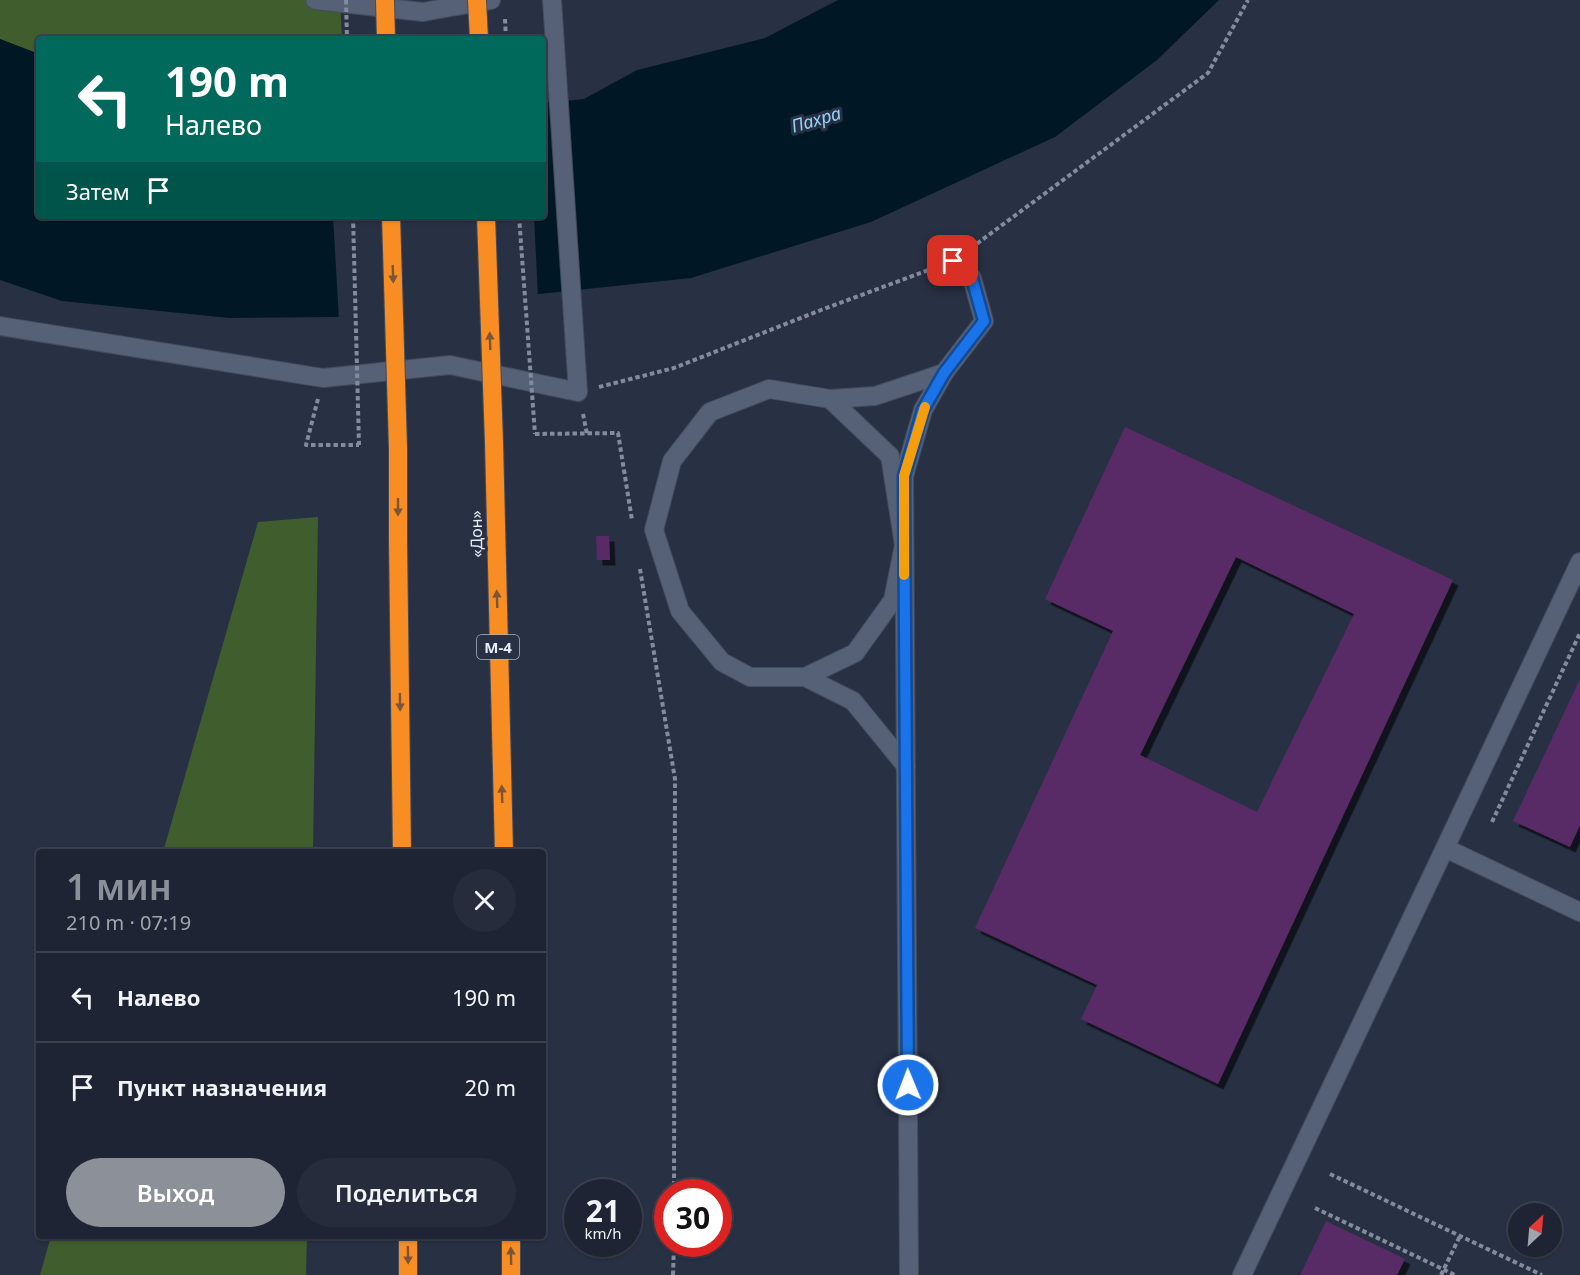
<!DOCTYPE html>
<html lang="ru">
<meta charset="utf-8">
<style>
:root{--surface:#1e2433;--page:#262c3b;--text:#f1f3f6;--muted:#a1a4ac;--line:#3c414e;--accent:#8c9099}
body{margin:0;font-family:"Noto Sans",sans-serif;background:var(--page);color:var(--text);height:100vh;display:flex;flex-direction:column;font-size:22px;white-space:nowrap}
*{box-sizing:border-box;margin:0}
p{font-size:20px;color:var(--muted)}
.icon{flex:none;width:33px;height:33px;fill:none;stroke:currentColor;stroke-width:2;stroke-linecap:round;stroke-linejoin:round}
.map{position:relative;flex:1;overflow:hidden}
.sheet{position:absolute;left:36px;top:849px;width:510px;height:390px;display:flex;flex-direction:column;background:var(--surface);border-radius:6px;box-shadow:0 2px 4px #0004,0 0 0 2px var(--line)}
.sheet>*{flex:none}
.hud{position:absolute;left:36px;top:36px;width:510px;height:183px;border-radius:6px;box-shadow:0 2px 4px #0004,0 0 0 2px var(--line);background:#00695c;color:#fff;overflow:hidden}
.needle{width:39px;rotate:26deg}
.buttons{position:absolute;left:1508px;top:1203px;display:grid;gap:12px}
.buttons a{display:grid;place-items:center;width:54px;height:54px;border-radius:50%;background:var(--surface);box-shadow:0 2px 4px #0004,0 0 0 2px var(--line);font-size:30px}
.speed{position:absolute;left:564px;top:1179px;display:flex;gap:12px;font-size:30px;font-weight:700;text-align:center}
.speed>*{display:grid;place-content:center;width:78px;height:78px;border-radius:50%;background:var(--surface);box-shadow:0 2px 4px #0004,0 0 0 2px var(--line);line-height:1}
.speed small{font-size:15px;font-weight:400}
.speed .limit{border:9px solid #d22;background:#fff;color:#111}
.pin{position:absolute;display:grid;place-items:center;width:51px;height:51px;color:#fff;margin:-26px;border-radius:12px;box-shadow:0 3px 9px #0006}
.me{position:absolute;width:66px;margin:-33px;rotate:359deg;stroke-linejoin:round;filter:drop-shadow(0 0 4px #0008)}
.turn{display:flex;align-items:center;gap:21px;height:126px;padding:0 30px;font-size:27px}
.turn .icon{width:78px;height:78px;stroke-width:2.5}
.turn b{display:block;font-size:42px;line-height:51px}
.then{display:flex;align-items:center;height:57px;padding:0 30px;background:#0003;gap:12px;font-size:22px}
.round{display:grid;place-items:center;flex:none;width:63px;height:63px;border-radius:32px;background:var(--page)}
.summary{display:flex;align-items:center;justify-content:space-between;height:102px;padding:0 30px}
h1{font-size:36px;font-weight:600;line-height:45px;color:var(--accent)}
.action{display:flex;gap:12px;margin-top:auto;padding:12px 30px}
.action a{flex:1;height:69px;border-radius:36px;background:var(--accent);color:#fff;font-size:24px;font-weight:600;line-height:69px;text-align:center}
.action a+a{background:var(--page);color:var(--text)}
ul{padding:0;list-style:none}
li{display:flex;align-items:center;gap:18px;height:90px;padding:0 30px;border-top:2px solid var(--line)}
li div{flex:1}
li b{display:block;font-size:22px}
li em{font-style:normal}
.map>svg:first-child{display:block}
.green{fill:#405d2d}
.water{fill:#001826}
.pier{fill:#283044}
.building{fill:#592a66;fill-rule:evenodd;filter:url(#shadow)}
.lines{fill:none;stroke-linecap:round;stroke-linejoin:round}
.minor-casing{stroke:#444b5c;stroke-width:20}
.highway-casing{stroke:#444b5c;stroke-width:20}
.path{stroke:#848b9c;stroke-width:4;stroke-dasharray:4.5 3;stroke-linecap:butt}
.minor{stroke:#566076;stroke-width:18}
.highway{stroke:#f88d24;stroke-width:18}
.highway-bridge-casing{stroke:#444b5c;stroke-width:20;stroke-linecap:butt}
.path-bridge{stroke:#848b9c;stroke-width:4;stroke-dasharray:4.5 3;stroke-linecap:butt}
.highway-bridge{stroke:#f88d24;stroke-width:18}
.oneway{fill:#7b5537}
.route-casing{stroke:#114b97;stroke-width:15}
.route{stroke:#1a73e8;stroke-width:10}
.slow{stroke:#f59e0b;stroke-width:10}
.labels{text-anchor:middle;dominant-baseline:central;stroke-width:6;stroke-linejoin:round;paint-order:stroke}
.shield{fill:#283044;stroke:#aeb4c3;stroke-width:1.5}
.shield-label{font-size:15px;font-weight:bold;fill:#e7edfa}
.street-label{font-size:16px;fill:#e7edfa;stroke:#283044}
.water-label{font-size:18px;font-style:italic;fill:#93d3f9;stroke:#283044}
</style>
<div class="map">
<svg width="1580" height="1275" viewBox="0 0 1580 1275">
<defs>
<filter id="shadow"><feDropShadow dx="5.5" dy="5.5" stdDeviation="0" flood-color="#0009"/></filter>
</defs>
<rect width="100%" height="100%" fill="#283044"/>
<!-- green -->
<g class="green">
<path d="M0 0H340L342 39H39V54L0 39Z"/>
<path d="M318 517 313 852H163L258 522Z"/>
<path d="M51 1236H307L306 1275H40Z"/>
</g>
<!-- water -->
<path class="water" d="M838 0H1219L1157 60 1055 137 871 222 691 278 502 298 440 316 229 318 62 301 0 280V39L39 54V216H543V103L584 99 637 70 765 38Z"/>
<!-- pier -->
<path class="pier" d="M333 216H534L538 297 503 301 440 319 339 320Z"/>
<!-- building -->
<g class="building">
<path d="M1125 427 1453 580 1218 1084 1081 1019 1097 985 975 928 1113 631 1045 599ZM1236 557 1354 614 1257 812 1140 755Z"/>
<path d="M596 536H609L610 560H597Z"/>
<path d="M1580 679V825L1570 847 1513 821Z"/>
<path d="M1326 1221 1405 1259 1397 1275H1300Z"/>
</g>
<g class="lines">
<!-- minor casing -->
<g class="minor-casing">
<g id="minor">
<path d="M315 0 423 12 491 0"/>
<path d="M0 326 323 378 450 365 578 392 552 0"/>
<path d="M769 389 830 399 890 456 904 545 893 600 855 653 805 677H750L722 662 680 611 654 530 672 461 710 412Z"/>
<path d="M830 399 875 396 944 373"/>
<path d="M805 677 853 701 906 766"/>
<path d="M1445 848 1580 562"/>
<path d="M909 1275 904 476 923 410 944 373 984 321 972 278 953 261"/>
<path d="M1242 1275 1445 848 1580 912"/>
</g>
</g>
<!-- highway casing -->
<g class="highway-casing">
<g id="highway">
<path d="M494 442 504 852"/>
<path d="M398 448V540L402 852"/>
<path d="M408 1236V1275"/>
<path d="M511 1236V1275"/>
</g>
</g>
<!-- path -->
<g class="path">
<path d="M505 19 506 39"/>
<path d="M971 248 1208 73 1248 0"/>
<path d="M599 387 674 368 821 310 934 268"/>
<path d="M318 399 306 445H359"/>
<path d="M583 414 587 434"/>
<path d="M535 434 618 433 632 520"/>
<path d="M640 569 675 779 674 1192"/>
<path d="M1492 822 1580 633"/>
<path d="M1330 1174 1542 1275"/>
<path d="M1315 1208 1455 1275"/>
<path d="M673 1275 674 1244"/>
<path d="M1441 1275 1460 1236"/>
</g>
<!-- minor -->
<use href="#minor" class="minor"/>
<!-- highway -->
<use href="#highway" class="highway"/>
<!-- highway-bridge casing -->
<g class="highway-bridge-casing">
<g id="highway-bridge">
<path d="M385 0 386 39"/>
<path d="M477 0 479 39"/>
<path d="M391 216 398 448"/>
<path d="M486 216 494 442"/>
</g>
</g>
<!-- path-bridge -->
<g class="path-bridge">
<path d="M346 0 347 39"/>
<path d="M353 216 359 445"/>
<path d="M519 216 535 434"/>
</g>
<!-- highway-bridge -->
<use href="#highway-bridge" class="highway-bridge"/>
</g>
<!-- one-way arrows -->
<defs><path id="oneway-solid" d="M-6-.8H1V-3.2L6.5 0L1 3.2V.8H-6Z" transform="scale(1.5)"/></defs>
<g class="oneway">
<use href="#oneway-solid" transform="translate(393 274) rotate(88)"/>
<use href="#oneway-solid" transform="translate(490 341) rotate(-92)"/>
<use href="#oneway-solid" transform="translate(398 507) rotate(90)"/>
<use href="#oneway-solid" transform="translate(497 599) rotate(-92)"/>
<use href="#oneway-solid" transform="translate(400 702) rotate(89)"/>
<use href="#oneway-solid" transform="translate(502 794) rotate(-92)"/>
<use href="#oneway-solid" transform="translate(408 1255) rotate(89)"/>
<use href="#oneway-solid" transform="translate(511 1256) rotate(-91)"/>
</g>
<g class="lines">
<!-- route casing -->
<g class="route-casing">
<path id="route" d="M908 1085 904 476 923 410 944 373 984 321 972 278 953 261"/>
</g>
<!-- route -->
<use href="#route" class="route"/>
<!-- slow -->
<path class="slow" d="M904 575V476L925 407"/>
</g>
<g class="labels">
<!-- shield labels -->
<rect class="shield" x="477" y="635" width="42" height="24" rx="4.5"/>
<g class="shield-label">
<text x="498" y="647">М-4</text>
</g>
<!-- street labels -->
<g class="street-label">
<text transform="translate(476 534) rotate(-91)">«Дон»</text>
</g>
<!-- water labels -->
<g class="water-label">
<text transform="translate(816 119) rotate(-16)">Пахра</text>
</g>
</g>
</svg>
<div class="buttons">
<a><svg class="needle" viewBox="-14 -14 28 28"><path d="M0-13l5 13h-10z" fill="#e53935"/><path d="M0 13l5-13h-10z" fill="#a1a4ac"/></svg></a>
</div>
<div class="speed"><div>21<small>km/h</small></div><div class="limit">30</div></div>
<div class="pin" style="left:953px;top:261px;background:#d93025"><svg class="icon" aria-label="arrive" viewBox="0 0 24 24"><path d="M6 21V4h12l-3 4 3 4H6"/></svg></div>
<svg class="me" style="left:908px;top:1085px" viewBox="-20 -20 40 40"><circle r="17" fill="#1a73e8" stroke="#fff" stroke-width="3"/><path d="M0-11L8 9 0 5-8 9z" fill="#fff"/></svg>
<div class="hud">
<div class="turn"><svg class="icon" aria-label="left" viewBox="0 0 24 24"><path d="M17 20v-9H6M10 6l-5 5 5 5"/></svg><div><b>190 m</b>Налево</div></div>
<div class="then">Затем<svg class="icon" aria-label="arrive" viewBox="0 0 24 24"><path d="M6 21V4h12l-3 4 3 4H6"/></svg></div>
</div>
<section class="sheet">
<div class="summary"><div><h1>1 мин</h1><p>210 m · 07:19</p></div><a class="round"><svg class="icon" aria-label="close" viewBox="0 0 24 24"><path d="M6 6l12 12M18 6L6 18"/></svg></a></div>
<ul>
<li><svg class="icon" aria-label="left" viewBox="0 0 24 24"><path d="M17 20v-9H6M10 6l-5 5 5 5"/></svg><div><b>Налево</b></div><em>190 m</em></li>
<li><svg class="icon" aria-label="arrive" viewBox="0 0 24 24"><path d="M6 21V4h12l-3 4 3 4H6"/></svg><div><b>Пункт назначения</b></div><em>20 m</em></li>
</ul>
<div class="action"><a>Выход</a><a>Поделиться</a></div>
</section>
</div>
